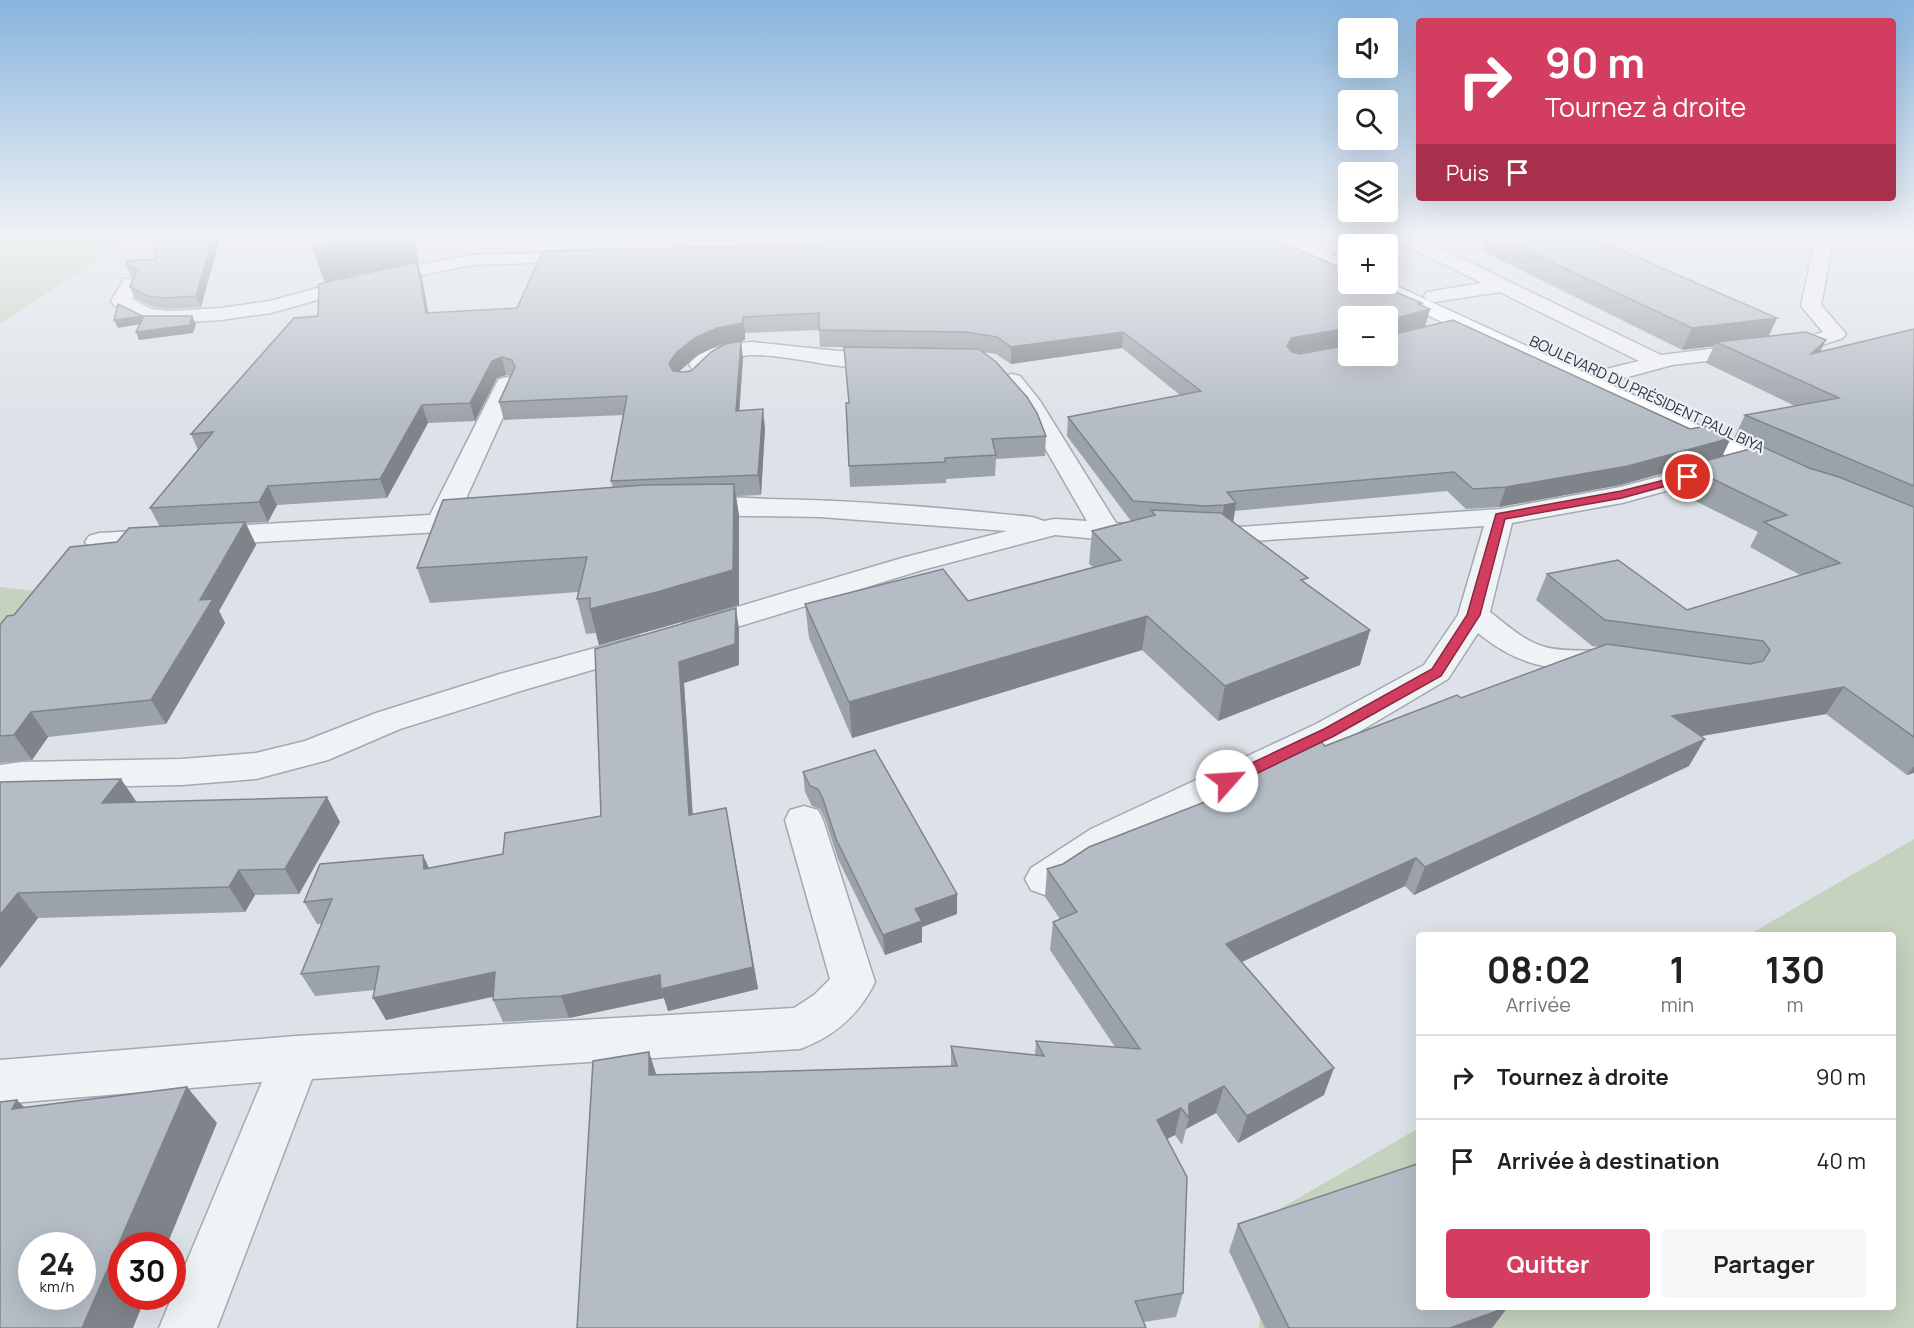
<!DOCTYPE html>
<html lang="fr">
<meta charset="utf-8">
<style>
:root{--surface:#fff;--page:#f6f6f6;--text:#202124;--muted:#757577;--line:#e0e0e0;--accent:#d33d60}
body{margin:0;font-family:Manrope,sans-serif;background:var(--page);color:var(--text);height:100vh;display:flex;flex-direction:column;font-size:22px;white-space:nowrap}
*{box-sizing:border-box;margin:0}
p{font-size:20px;color:var(--muted)}
.icon{flex:none;width:33px;height:33px;fill:none;stroke:currentColor;stroke-width:2;stroke-linecap:round;stroke-linejoin:round}
.map{position:relative;flex:1;overflow:hidden}
.side{position:absolute;left:1416px;top:932px;width:480px;height:378px;display:flex;flex-direction:column;background:var(--surface);border-radius:6px;box-shadow:0 6px 24px #0002}
.side>*{flex:none}
.top-card{position:absolute;left:1416px;top:18px;width:480px;height:183px;border-radius:6px;box-shadow:0 6px 24px #0002;background:#d33d60;color:#fff;overflow:hidden}
.fabs{position:absolute;left:1338px;top:18px;display:grid;gap:12px}
.fabs a{display:grid;place-items:center;width:60px;height:60px;border-radius:6px;background:var(--surface);box-shadow:0 6px 24px #0002;font-size:30px}
.speed{position:absolute;left:18px;top:1232px;display:flex;gap:12px;font-size:30px;font-weight:700;text-align:center}
.speed>*{display:grid;place-content:center;width:78px;height:78px;border-radius:50%;background:var(--surface);box-shadow:0 6px 24px #0002;line-height:1}
.speed small{font-size:15px;font-weight:400}
.speed .limit{border:9px solid #d22;background:#fff;color:#111}
.pin{position:absolute;display:grid;place-items:center;width:51px;height:51px;color:#fff;margin:-26px;border:3px solid #fff;border-radius:50%;box-shadow:0 2px 6px #0007}
.me{position:absolute;width:66px;margin:-33px;rotate:64deg;stroke-linejoin:round;filter:drop-shadow(0 0 4px #0008)}
.turn{display:flex;align-items:center;gap:21px;height:126px;padding:0 30px;font-size:27px}
.turn .icon{width:78px;height:78px;stroke-width:2.5}
.turn b{display:block;font-size:42px;line-height:51px}
.then{display:flex;align-items:center;height:57px;padding:0 30px;background:#0003;gap:12px;font-size:22px}
.eta{display:flex;justify-content:space-evenly;align-items:center;height:102px;text-align:center}
.eta b{font-size:36px;font-weight:700;line-height:42px}
.action{display:flex;gap:12px;margin-top:auto;padding:12px 30px}
.action a{flex:1;height:69px;border-radius:6px;background:var(--accent);color:#fff;font-size:24px;font-weight:700;line-height:69px;text-align:center}
.action a+a{background:var(--page);color:var(--text)}
ul{padding:0;list-style:none}
li{display:flex;align-items:center;gap:18px;height:84px;padding:0 30px;border-top:2px solid var(--line)}
li div{flex:1}
li b{display:block;font-size:22px}
li em{font-style:normal}
.map>svg:first-child{display:block}
.green{fill:#c5d2be}
.lines{fill:none;stroke-linecap:round;stroke-linejoin:round}
.minor-casing{stroke:#a2a9b2;stroke-width:3}
.major-casing{stroke:#9ca8b4;stroke-width:3}
.minor{fill:#f0f3f6;fill-rule:evenodd}
.major{fill:#fff;fill-rule:evenodd}
.wall{fill:#9ca2a9;fill-rule:evenodd}
.shaded-wall{fill:#7f848a}
.building{fill:#b5bcc5;stroke:#7f848a;stroke-width:1.5;fill-rule:evenodd}
.route{fill:#d33d60;stroke:#89283e;stroke-width:1.5}
.labels{text-anchor:middle;dominant-baseline:central;stroke-width:4.5;stroke-linejoin:round;paint-order:stroke}
.far-street-label{font-size:15px;fill:#26313f;stroke:#edf1f5}
</style>
<div class="map">
<svg width="1914" height="1328" viewBox="0 0 1914 1328">
<rect width="100%" height="100%" fill="#dde2e8"/>
<!-- green -->
<g class="green">
<path d="M0 235H135L0 324Z"/>
<path d="M0 587 43 592 0 642Z"/>
<path d="M1914 839V1328H1259L1269 1215 1419 1128V1306H1893V934H1750Z"/>
</g>
<g class="lines">
<!-- minor casing -->
<g class="minor-casing">
<g id="minor">
<path d="M1347 235H1371L1368 239 1348 244V247L1322 258H1310L1307 254 1310 250Z"/>
<path d="M1390 235H1413L1661 355 1807 337 1823 332 1801 306 1816 235H1834L1821 305 1846 334 1843 338 1810 349 1672 365 1606 383 1598 381 1595 376 1598 371 1639 361 1500 292 1434 302 1427 300 1424 296 1427 292 1482 283 1393 239Z"/>
<path d="M584 252 590 253 593 257 590 261 471 265 363 287 271 313 221 320 170 323 146 321 114 305 111 301 124 279H138L140 283 132 299 151 309 170 311 221 308 270 301 360 276 471 255Z"/>
<path d="M752 342 838 351 890 352 898 354 901 359 898 364C849 376 798 354 750 355 729 356 710 373 692 369L689 364C701 347 733 343 752 342Z"/>
<path d="M1012 374 1020 376 1040 401 1116 523 1151 527 1155 533 1151 539 1141 541 1108 540 1055 535 922 570 705 637 694 640 683 637 678 630 683 623 902 558 1007 531 820 517 691 515 681 513 677 507 681 501C708 495 740 498 768 499 856 500 944 508 1032 517L1044 521 1055 519 1087 521 1022 408 1001 381 1004 376Z"/>
<path d="M507 377 515 379 518 384 459 514 478 513 488 515 492 521 488 527 440 532 99 551 89 548 85 542 89 536 99 533 430 515 496 384 499 379Z"/>
<path d="M1723 460 1732 463 1736 468 1732 473 1622 503 1512 523 1490 612C1507 625 1525 642 1545 647 1571 654 1598 647 1624 654L1628 661 1624 668C1611 672 1599 670 1586 670 1541 669 1514 662 1478 633L1448 679 1342 742 1119 851 1059 890 1045 895 1031 890 1025 879 1031 868 1091 829 1316 724 1424 665 1458 615 1484 526 1204 544 1194 542 1190 536 1194 530 1500 509 1620 487Z"/>
<path d="M639 636 650 639 655 646 650 653 524 690 400 729 328 760 256 779 182 785 22 788 0 791V765L22 762 182 759 256 753 305 741 376 713 500 674Z"/>
<path d="M804 806 818 810 823 820 875 982C859 1015 835 1036 800 1049L312 1079 217 1328H159L262 1082 0 1104V1060L296 1036 794 1008 814 995 830 979 785 820 790 810Z"/>
</g>
</g>
<!-- major casing -->
<g class="major-casing">
<g id="major">
<path d="M1269 235H1292L1348 263V275L1272 239Z"/>
<path d="M1388 282 1787 466 1791 471 1787 476 1778 479 1769 476 1370 288 1368 284Z"/>
</g>
</g>
<!-- minor -->
<use href="#minor" class="minor"/>
<!-- major -->
<use href="#major" class="major"/>
</g>
<!-- wall -->
<g class="wall">
<path d="M152 235H221L201 307 170 309 152 307 135 298 130 287 135 277H131L126 266 156 259Z"/>
<path d="M813 235H1279L1281 241 1422 303V306L1430 309 1425 326 1396 333 1722 457 1755 448 1734 438 1745 415 1795 406 1706 363 1714 346 1682 350 1482 251 1487 235H1586L1777 318 1768 336 1826 340 1820 352 1914 329V773L1907 775 1826 714 1701 736 1689 766 1414 895 1405 886 1242 962 1324 1095 1238 1143 1216 1113 1186 1129 1182 1145 1175 1135 1167 1139 1183 1293 1176 1317 1144 1322 577 1328 649 1052 656 1075 951 1066V1046L1035 1055 1036 1041 1115 1047 1050 950 1053 922 1060 919 1045 897 1047 869 1063 864 1220 796 1222 787 1245 778 1248 766 1325 746 1461 698 1600 647 1592 646 1536 600 1547 574 1687 610 1800 575 1750 547 1758 532 1675 491 1686 467 1620 485 1499 507 1466 509 1447 491 1235 511 1233 522 1306 583 1370 630 1360 665 1218 721 1142 650 852 738 809 638 805 604 968 601 1093 567 1089 564 1092 531 1132 521H1131L1067 436 1068 417 1180 395 1122 348 1011 364 996 354 982 352 1046 436 1045 456 996 459 995 476 946 479V483L850 487 849 466V403L844 347H820L819 330 745 333V340L719 345 698 355 679 372H683L743 358 739 410 765 428 761 495 736 496 739 516V605L664 627 599 645 596 633 586 634 577 599 578 592 430 603 417 568 613 488 611 481 624 415 504 420 499 402 511 376 506 375 497 378 475 421 428 423 387 498 277 505 268 522 246 523 256 545 219 611 225 623 166 724 48 737 32 760 0 763V625L117 542 160 527 150 508 198 450 191 434 318 316 325 283 313 250 419 263H417L422 277 428 313 517 308 814 245 824 244ZM390 268 336 280 359 274ZM1348 316 1388 356H1348ZM1348 345 1300 354 1298 353Z"/>
<path d="M739 629V665L684 683 693 815 730 830 758 989 668 1011 664 998 569 1018 503 1022 493 1000V997L386 1020 375 990 315 996 301 974 322 924H317L304 902 503 854 601 816 595 649Z"/>
<path d="M803 772 957 914 922 927V942L885 955 838 859 825 819 820 809 812 806 805 792Z"/>
<path d="M3 782 136 802 340 822 299 894 255 895 245 912 38 918 0 968Z"/>
<path d="M1238 1224 1492 1328H1265L1229 1251Z"/>
</g>
<!-- shaded-wall -->
<g class="shaded-wall">
<path d="M214 235H221L201 307 196 296Z"/>
<path d="M382 235H414L419 263H417L422 277 431 329 426 313 417 263 359 274 325 283 313 250 348 241Z"/>
<path d="M824 235H905L825 245Z"/>
<path d="M1282 236 1279 251 1272 238Z"/>
<path d="M1422 303 1420 312 1430 309 1425 326 1388 336 1392 319 1418 304Z"/>
<path d="M144 316 147 323 118 328 114 320Z"/>
<path d="M192 316 196 324 193 333 139 340 136 332Z"/>
<path d="M743 317 745 333V340L719 345 698 355 680 370 672 381 669 363 677 352 695 338Z"/>
<path d="M1777 318 1767 340 1716 342 1714 346 1682 350 1692 328Z"/>
<path d="M1348 328V345L1289 355 1287 346 1292 338Z"/>
<path d="M1123 332 1122 348 1011 364V347Z"/>
<path d="M1826 340 1815 361 1811 354Z"/>
<path d="M741 341 743 358 738 429 736 411Z"/>
<path d="M502 357 506 375 497 378 475 421 470 403 492 361Z"/>
<path d="M422 405 428 423 387 498 380 479Z"/>
<path d="M763 409 765 428 761 495 758 475Z"/>
<path d="M1731 438 1722 457 1620 485 1499 507 1506 487Z"/>
<path d="M734 484 739 516V605L664 627 599 645 590 609Z"/>
<path d="M268 486 277 505 268 522 259 502Z"/>
<path d="M1236 503 1233 523 1221 525 1224 505Z"/>
<path d="M245 522 256 545 219 611 225 623 166 724 151 700 200 600Z"/>
<path d="M736 608 739 629V665L684 683 694 838 689 815 679 662Z"/>
<path d="M1147 616 1142 650 852 738 849 702Z"/>
<path d="M1370 630 1360 665 1218 721 1225 686Z"/>
<path d="M1844 687 1826 714 1657 744 1672 716Z"/>
<path d="M31 712 48 737 32 760 14 735Z"/>
<path d="M1705 739 1689 766 1414 895 1425 867Z"/>
<path d="M1914 766V773L1907 775Z"/>
<path d="M121 779 138 804 102 803Z"/>
<path d="M327 797 340 822 299 894 285 869Z"/>
<path d="M730 830 758 989 668 1011 664 998 569 1018 561 996Z"/>
<path d="M423 855 433 877 424 869Z"/>
<path d="M1416 858 1405 886 1220 972 1226 944Z"/>
<path d="M239 870 255 895 245 912 229 887Z"/>
<path d="M18 893 38 918 0 968V915Z"/>
<path d="M957 894V914L922 927V942L885 955 883 935 915 909Z"/>
<path d="M495 972 504 994 386 1020 373 998Z"/>
<path d="M649 1052 658 1080 649 1075Z"/>
<path d="M1334 1068 1324 1095 1238 1143 1247 1116Z"/>
<path d="M1224 1086 1216 1113 1186 1129 1189 1118V1104Z"/>
<path d="M187 1087 217 1123 167 1245H122V1296H146L133 1328H82Z"/>
<path d="M17 1100 53 1136 12 1109Z"/>
<path d="M1181 1108 1175 1135 1151 1147 1157 1120Z"/>
<path d="M1508 1307 1492 1328H1450Z"/>
</g>
<!-- building -->
<g class="building">
<path d="M152 235H214L196 296 165 298 147 296 130 287 137 271 133 266H126L127 261 156 259Z"/>
<path d="M314 235H382L348 241 313 250Z"/>
<path d="M905 235H1279L1282 236 1272 238 1348 271V284H1377L1422 303 1418 304 1430 309 1392 319 1391 335 1453 320 1690 429 1706 426 1731 438 1628 466 1506 487 1473 489 1454 472 1227 492 1236 503 1224 505 1205 506 1133 501 1068 417 1201 391 1123 332 1011 347 997 337 965 332 819 330V313L743 317V323L717 328 695 338 677 352 669 363 673 371 683 372 691 371 711 352 725 344 741 341 736 411 763 409 758 475 611 481 627 396 499 402 515 367 512 360 502 357 492 361 470 403 422 405 380 479 268 486 259 502 150 508 213 432 191 434 294 318 318 316 319 284 417 262 426 313 517 308 543 251 814 245ZM1348 316H1388V356H1348V345L1300 354 1292 352 1287 346 1292 338 1348 328Z"/>
<path d="M1494 235H1586L1777 318 1692 328Z"/>
<path d="M118 304 142 316H192L190 325 136 332 144 316 114 320Z"/>
<path d="M1914 329V486L1745 415 1839 398 1716 342 1806 332 1826 340 1811 354Z"/>
<path d="M844 347 979 349 996 362 1027 397 1037 413 1046 436 992 439 996 455 945 458V462L849 466 846 403H849Z"/>
<path d="M1761 446 1809 468 1839 477 1914 507V737L1844 687 1672 716 1705 739 1425 867 1416 858 1226 944 1334 1068 1247 1116 1224 1086 1189 1104V1118L1181 1108 1157 1120 1187 1177 1183 1293 1135 1301 1146 1328H577L593 1061 649 1052V1075L957 1066 951 1046 1044 1056 1036 1041 1140 1049 1053 922 1077 912 1047 869 1063 864 1089 847 1228 793 1222 787 1256 774 1248 766 1316 737 1325 746 1457 695 1461 698 1607 644 1750 664 1763 661 1770 650 1763 641 1605 620 1547 574 1618 560 1687 610 1840 563 1764 522 1787 515 1686 466Z"/>
<path d="M734 484 733 570 657 592 590 609V598L577 599 587 557 417 568 443 500 644 485Z"/>
<path d="M1151 510 1221 513 1308 578 1301 580 1370 630 1225 686 1147 616 849 702 805 604 943 569 968 601 1121 560 1092 531 1155 515Z"/>
<path d="M245 522 200 600 213 599 151 700 31 712 14 735 0 736V625L7 616 14 615 70 547 117 542 129 528Z"/>
<path d="M736 608 735 644 679 662 689 815 726 808 753 967 661 989 660 975 561 996 493 1000 495 972 373 998 379 966 301 974 332 899 304 902 320 864 423 855 424 869 503 854 505 833 601 816 595 649Z"/>
<path d="M875 750 957 894 915 909 922 921 883 935 836 839 823 799 818 789 810 786 803 772Z"/>
<path d="M121 779 102 803 327 797 285 869 239 870 229 887 18 893 0 915V782Z"/>
<path d="M187 1087 82 1328H0V1102L17 1100 12 1109ZM32 1245H82V1296H32Z"/>
<path d="M1417 1164 1419 1168V1306L1508 1307 1450 1328H1289L1238 1224Z"/>
</g>
<!-- sky -->
<linearGradient id="sky" x2="0" y2="1"><stop stop-color="#87b4dc"/><stop offset="0.56" stop-color="#f0f2f5"/><stop offset="1" stop-color="#f0f2f5" stop-opacity="0"/></linearGradient>
<rect width="1914" height="421" fill="url(#sky)"/>
<!-- route -->
<path class="route" d="M1688 474 1692 475V479L1622 498 1505 519 1480 615 1441 676 1334 736 1233 785H1222L1220 781 1222 777 1324 729 1432 669 1467 615 1496 514 1621 491Z"/>
<g class="labels">
<!-- far-street labels -->
<g class="far-street-label">
<text transform="translate(1647 394) rotate(25)">BOULEVARD DU PRÉSIDENT PAUL BIYA</text>
</g>
</g>
</svg>
<div class="fabs">
<a><svg class="icon" aria-label="sound" viewBox="0 0 24 24"><path d="M4 9h4l5-4v14l-5-4H4zM17 9q2 3 0 6"/></svg></a>
<a><svg class="icon" aria-label="search" viewBox="0 0 24 24"><circle cx="10" cy="10" r="6"/><path d="M15 15l6 6"/></svg></a>
<a><svg class="icon" aria-label="layers" viewBox="0 0 24 24"><path d="M12 4l9 5-9 5-9-5zM3 14l9 5 9-5"/></svg></a>
<a>+</a>
<a>−</a>
</div>
<div class="speed"><div>24<small>km/h</small></div><div class="limit">30</div></div>
<div class="pin" style="left:1688px;top:477px;background:#d93025"><svg class="icon" aria-label="arrive" viewBox="0 0 24 24"><path d="M6 21V4h12l-3 4 3 4H6"/></svg></div>
<svg class="me" style="left:1227px;top:781px" viewBox="-20 -20 40 40"><circle r="19" fill="#fff"/><path d="M0-13L10 11 0 6-10 11z" fill="#d33d60"/></svg>
<div class="top-card">
<div class="turn"><svg class="icon" aria-label="right" viewBox="0 0 24 24"><path d="M7 20v-9h11M14 6l5 5-5 5"/></svg><div><b>90 m</b>Tournez à droite</div></div>
<div class="then">Puis<svg class="icon" aria-label="arrive" viewBox="0 0 24 24"><path d="M6 21V4h12l-3 4 3 4H6"/></svg></div>
</div>
<section class="side">
<div class="eta">
<div><b>08:02</b><p>Arrivée</p></div>
<div><b>1</b><p>min</p></div>
<div><b>130</b><p>m</p></div>
</div>
<ul>
<li><svg class="icon" aria-label="right" viewBox="0 0 24 24"><path d="M7 20v-9h11M14 6l5 5-5 5"/></svg><div><b>Tournez à droite</b></div><em>90 m</em></li>
<li><svg class="icon" aria-label="arrive" viewBox="0 0 24 24"><path d="M6 21V4h12l-3 4 3 4H6"/></svg><div><b>Arrivée à destination</b></div><em>40 m</em></li>
</ul>
<div class="action"><a>Quitter</a><a>Partager</a></div>
</section>
</div>
